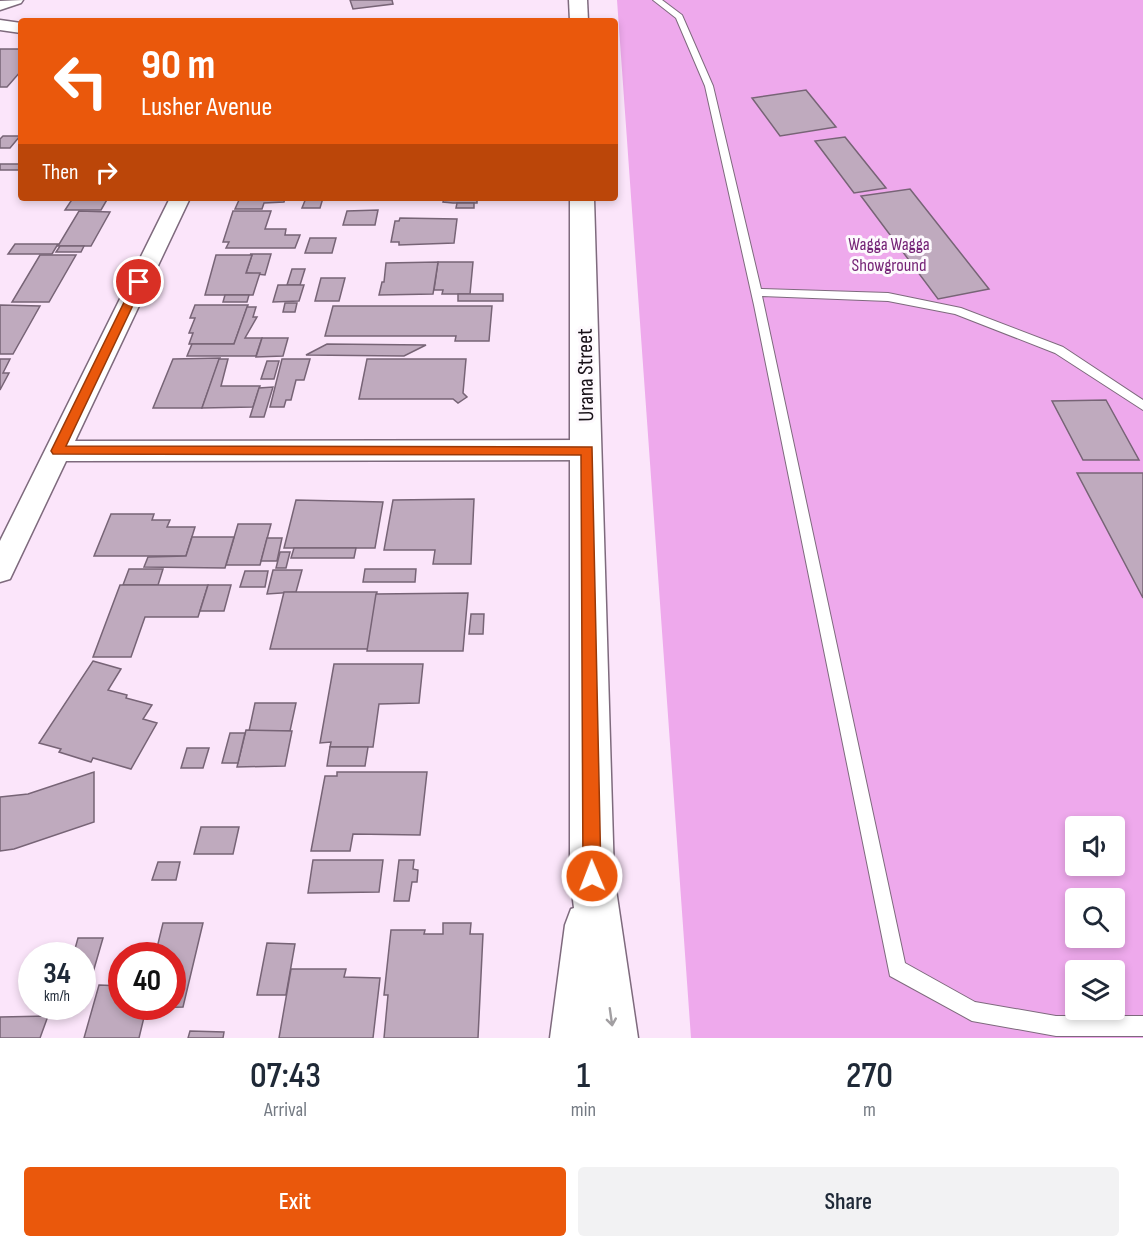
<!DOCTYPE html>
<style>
:root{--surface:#fff;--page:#f2f2f3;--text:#1f2937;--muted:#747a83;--accent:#ea580c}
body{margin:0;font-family:"Sofia Sans Condensed",sans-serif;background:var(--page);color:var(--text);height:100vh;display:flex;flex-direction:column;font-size:22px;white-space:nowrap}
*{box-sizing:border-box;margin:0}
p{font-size:20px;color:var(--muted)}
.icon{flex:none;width:33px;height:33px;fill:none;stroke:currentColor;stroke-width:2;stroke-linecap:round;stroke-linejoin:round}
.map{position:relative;height:1038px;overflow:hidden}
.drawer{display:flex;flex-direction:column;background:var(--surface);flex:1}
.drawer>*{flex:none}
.top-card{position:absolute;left:18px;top:18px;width:600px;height:183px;border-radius:6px;box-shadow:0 3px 9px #0003;background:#ea580c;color:#fff;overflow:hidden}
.controls{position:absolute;left:1065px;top:816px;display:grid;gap:12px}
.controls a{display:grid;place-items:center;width:60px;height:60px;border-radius:6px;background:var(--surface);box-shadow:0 3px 9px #0003;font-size:30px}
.speed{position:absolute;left:18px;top:942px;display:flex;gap:12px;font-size:30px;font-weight:700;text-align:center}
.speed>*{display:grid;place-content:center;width:78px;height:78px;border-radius:50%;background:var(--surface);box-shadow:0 3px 9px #0003;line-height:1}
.speed small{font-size:15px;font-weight:400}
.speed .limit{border:9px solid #d22;background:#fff;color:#111}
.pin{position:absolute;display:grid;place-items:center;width:51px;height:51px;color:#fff;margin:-26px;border:3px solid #fff;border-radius:50%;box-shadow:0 2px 6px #0007}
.me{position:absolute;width:66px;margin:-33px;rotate:359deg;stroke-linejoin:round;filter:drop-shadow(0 0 4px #0008)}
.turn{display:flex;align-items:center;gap:21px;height:126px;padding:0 24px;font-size:27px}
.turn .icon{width:78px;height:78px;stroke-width:2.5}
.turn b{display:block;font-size:42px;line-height:51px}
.then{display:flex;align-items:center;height:57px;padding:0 24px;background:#0003;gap:12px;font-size:22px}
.eta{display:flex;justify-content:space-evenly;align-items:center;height:102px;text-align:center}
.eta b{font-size:36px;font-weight:600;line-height:42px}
.button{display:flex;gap:12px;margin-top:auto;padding:12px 24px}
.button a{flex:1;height:69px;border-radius:6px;background:var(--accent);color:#fff;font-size:24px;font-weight:600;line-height:69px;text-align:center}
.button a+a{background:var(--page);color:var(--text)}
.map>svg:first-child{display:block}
.green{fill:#eea9ec;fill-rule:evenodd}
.building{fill:#bfaabe;stroke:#776476;stroke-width:1.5}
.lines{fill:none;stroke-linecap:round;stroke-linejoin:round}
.service-casing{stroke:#7e6a7d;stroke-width:2}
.minor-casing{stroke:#7e6a7d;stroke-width:3}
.tertiary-casing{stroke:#7e6a7d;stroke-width:3}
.service{fill:#fff;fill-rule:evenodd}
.minor{fill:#fff;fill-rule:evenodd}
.tertiary{fill:#fff;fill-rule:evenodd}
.oneway{stroke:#a29fa2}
.route{fill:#ea580c;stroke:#983908;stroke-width:1.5}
.labels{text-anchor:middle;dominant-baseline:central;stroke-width:6;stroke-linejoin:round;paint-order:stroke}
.far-park-label{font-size:18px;fill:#752376;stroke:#fdf9fd}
.street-label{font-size:22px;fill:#171017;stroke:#fdf9fd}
</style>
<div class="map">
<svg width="1143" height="1038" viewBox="0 0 1143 1038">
<rect width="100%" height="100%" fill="#fbe5fa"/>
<!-- green -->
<path class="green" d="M617 0H1143V1038H691ZM1076 826H1114V866H1076ZM1076 898H1114V938H1076ZM1076 970H1114V1010H1076Z"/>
<!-- building -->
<g class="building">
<path d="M350 0H392L393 4 353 9Z"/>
<path d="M0 49H21V71L7 87H0Z"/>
<path d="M806 90 836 127 780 136 752 98Z"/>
<path d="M3 136H20L10 148H0V139Z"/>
<path d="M845 137 886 188 854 193 815 141Z"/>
<rect x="0" y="164" width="21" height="6"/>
<path d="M910 189 989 289 938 299 861 196Z"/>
<path d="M73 198H108L101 210H65Z"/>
<path d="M244 198H285L284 202 264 203 262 209H235L239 200Z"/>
<path d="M306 198H323L320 208H302Z"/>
<path d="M444 198H487L477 199V203H453L443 202Z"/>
<path d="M457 203H474V208H456Z"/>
<path d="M378 210 375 225H343L347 211Z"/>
<path d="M79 211 110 212 91 246H58Z"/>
<path d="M233 211H271L265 229H286L285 235H300L295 248H226L229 242H223Z"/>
<path d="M400 218 457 219 454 243 399 245V242H391L395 221H399Z"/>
<path d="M310 238H336L332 253H305Z"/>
<path d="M15 244H58L52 254H8Z"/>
<path d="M60 246H84L81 252H56Z"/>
<path d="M250 254H271L265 275 246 273 252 255Z"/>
<path d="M40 255H76L49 302H12Z"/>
<path d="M216 255H252L246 273H260L253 295H205Z"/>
<path d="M438 262H473L470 294H442L443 290H434Z"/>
<path d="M438 262 433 294 379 295 382 282H384L386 263Z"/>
<path d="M292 269H305L300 285H287Z"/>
<path d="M321 278H345L339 301H315Z"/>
<path d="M278 285H304L299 301 273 302Z"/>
<rect x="458" y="294" width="45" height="7"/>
<path d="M225 295H249L247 302H223Z"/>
<path d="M285 303H297L295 312H283Z"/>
<path d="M0 305 40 306 13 354H0Z"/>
<path d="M195 305H248L234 344H189L193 333H189L195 318H190Z"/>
<path d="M333 306H492L489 341H455L456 336H325Z"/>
<path d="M247 307H256L253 317H257L245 338H262L256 356H187L192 344H234Z"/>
<path d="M262 338H288L283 356 256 357Z"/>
<path d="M327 344 426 345 404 356 306 355Z"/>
<path d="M220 358 202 408H153L173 359Z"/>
<path d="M0 359H10L3 373H9L0 390Z"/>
<path d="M219 359H228L221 386H260L253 407 202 408Z"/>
<path d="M282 359H310L304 380H296L291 400H286L284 407H270Z"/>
<path d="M367 359H466L463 393 467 397 458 403 453 399H359Z"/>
<path d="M267 361H279L274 379H261Z"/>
<path d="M273 387 264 417H250L259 388Z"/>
<path d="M1106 400 1139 460H1083L1052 401Z"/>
<path d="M1077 473H1143V598Z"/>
<path d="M474 499 471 564H433L435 550H384L393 500Z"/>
<path d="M296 500 383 502 375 548H284Z"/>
<path d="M111 514H154L152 520H170L167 527H195L186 556H94Z"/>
<path d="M238 524H271L260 565H226Z"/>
<path d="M192 537H234L225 568 144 567 148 557 186 556Z"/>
<path d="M267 538H282L277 561H261Z"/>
<path d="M294 548H356L354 558H291Z"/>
<path d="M280 552H290L286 568H276Z"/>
<path d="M129 569H163L158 585H123Z"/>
<path d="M365 569H416L415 582H363Z"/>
<path d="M273 570H302L296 592 267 594Z"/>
<path d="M245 571H268L265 587H240Z"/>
<path d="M120 585H208L198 617H145L131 657H93Z"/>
<path d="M208 585H231L224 611H200Z"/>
<path d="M284 592H377L368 649H270Z"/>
<path d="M468 593 463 651H367L376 594Z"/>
<path d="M471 614H484L483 634H469Z"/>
<path d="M93 661 121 669 108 690 127 695 126 698 152 705 143 719 157 723 131 769 93 758 91 762 59 752 61 749 39 743Z"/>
<path d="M334 664H423L419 703 379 704 373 747H330L331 742 320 743Z"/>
<path d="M255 703H296L290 731H249Z"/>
<path d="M246 730 292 731 285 766 237 767Z"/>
<path d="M230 733H245L238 763H222Z"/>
<path d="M330 747H368L365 766H327Z"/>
<path d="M187 748H209L203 768H181Z"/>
<path d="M94 772V822L14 849 0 851V797L28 794Z"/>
<path d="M337 772H427L420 835 353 834 350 851H311L325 776H337Z"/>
<path d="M201 827H239L233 854H194Z"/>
<path d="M313 860H383L379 892 308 893Z"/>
<path d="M399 860H414L413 869 418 870 417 882H412L409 901H394Z"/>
<path d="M158 862H180L176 880H152Z"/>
<path d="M163 923H203L183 1007 141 1008 172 1006V956H155Z"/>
<path d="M443 923H471L470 934H483L478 1038H384L388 995H384L391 930H425L424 934H443Z"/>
<path d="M78 938H103L83 1007H57L82 1006V956H73Z"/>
<path d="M267 943 295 944 286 995H257Z"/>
<path d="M291 969H346L344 977 380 978 373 1038H279Z"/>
<path d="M99 985 122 986V1006H133L131 1013H145L139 1038H84Z"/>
<path d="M48 1016 40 1038H0V1017Z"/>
<path d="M190 1031 224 1032 223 1038H188Z"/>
</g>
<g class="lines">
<!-- service casing -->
<g class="service-casing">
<path id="service" d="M653 0H662L682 15 713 86 761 289 888 293 961 308 1063 347 1143 400V410L1055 353 955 314 888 301 762 296 905 963 975 1002 1056 1016H1143V1036H1056L972 1021 890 976 754 305 705 86 676 18Z"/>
</g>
<!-- minor casing -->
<g class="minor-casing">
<g id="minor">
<path d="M23 0 21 3 0 10V1Z"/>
<path d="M0 20 21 23V33L0 30Z"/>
<path d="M170 198H190L75 441 587 440 596 443 600 450 596 457 587 460 66 461 10 579 0 582V541Z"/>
</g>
</g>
<!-- tertiary casing -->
<g class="tertiary-casing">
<g id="tertiary">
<path d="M569 0H587L588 21H570Z"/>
<path d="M570 198H594L614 876 638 1038H550L565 925 571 909 574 908 570 876Z"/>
</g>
</g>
<!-- service -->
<use href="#service" class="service"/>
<!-- minor -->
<use href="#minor" class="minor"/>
<!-- tertiary -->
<use href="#tertiary" class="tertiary"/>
</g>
<!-- one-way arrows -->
<defs><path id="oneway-shaft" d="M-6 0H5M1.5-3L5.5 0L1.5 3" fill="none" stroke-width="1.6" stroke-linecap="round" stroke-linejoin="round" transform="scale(1.5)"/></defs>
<use class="oneway" href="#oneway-shaft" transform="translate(611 1017) rotate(82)"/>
<!-- route -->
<path class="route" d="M139 279 144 282 66 446 592 447 601 876 599 882 592 885 586 882 583 876 581 455 53 454 51 451 134 282Z"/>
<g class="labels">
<!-- far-park labels -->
<g class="far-park-label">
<text x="889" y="244">Wagga Wagga<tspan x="889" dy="21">Showground</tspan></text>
</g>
<!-- street labels -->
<g class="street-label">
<text transform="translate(586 375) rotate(-91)">Urana Street</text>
</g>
</g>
</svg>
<div class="controls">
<a><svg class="icon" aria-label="sound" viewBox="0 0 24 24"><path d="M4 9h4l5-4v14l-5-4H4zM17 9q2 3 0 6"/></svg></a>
<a><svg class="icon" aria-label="search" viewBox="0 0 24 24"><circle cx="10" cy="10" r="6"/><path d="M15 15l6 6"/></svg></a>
<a><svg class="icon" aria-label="layers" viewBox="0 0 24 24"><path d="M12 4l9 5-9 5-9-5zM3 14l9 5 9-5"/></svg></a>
</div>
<div class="speed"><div>34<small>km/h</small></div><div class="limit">40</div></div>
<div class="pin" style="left:139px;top:282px;background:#d93025"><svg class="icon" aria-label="arrive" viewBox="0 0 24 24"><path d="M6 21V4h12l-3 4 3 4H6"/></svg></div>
<svg class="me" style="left:592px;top:876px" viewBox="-20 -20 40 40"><circle r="17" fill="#ea580c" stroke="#fff" stroke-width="3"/><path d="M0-11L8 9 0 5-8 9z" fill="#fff"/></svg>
<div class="top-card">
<div class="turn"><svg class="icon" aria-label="left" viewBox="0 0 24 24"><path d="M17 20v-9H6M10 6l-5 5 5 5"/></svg><div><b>90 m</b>Lusher Avenue</div></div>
<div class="then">Then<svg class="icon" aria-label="right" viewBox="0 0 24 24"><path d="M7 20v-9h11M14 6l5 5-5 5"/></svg></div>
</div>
</div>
<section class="drawer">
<div class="eta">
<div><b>07:43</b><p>Arrival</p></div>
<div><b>1</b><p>min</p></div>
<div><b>270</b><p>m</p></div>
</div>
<div class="button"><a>Exit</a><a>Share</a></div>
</section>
